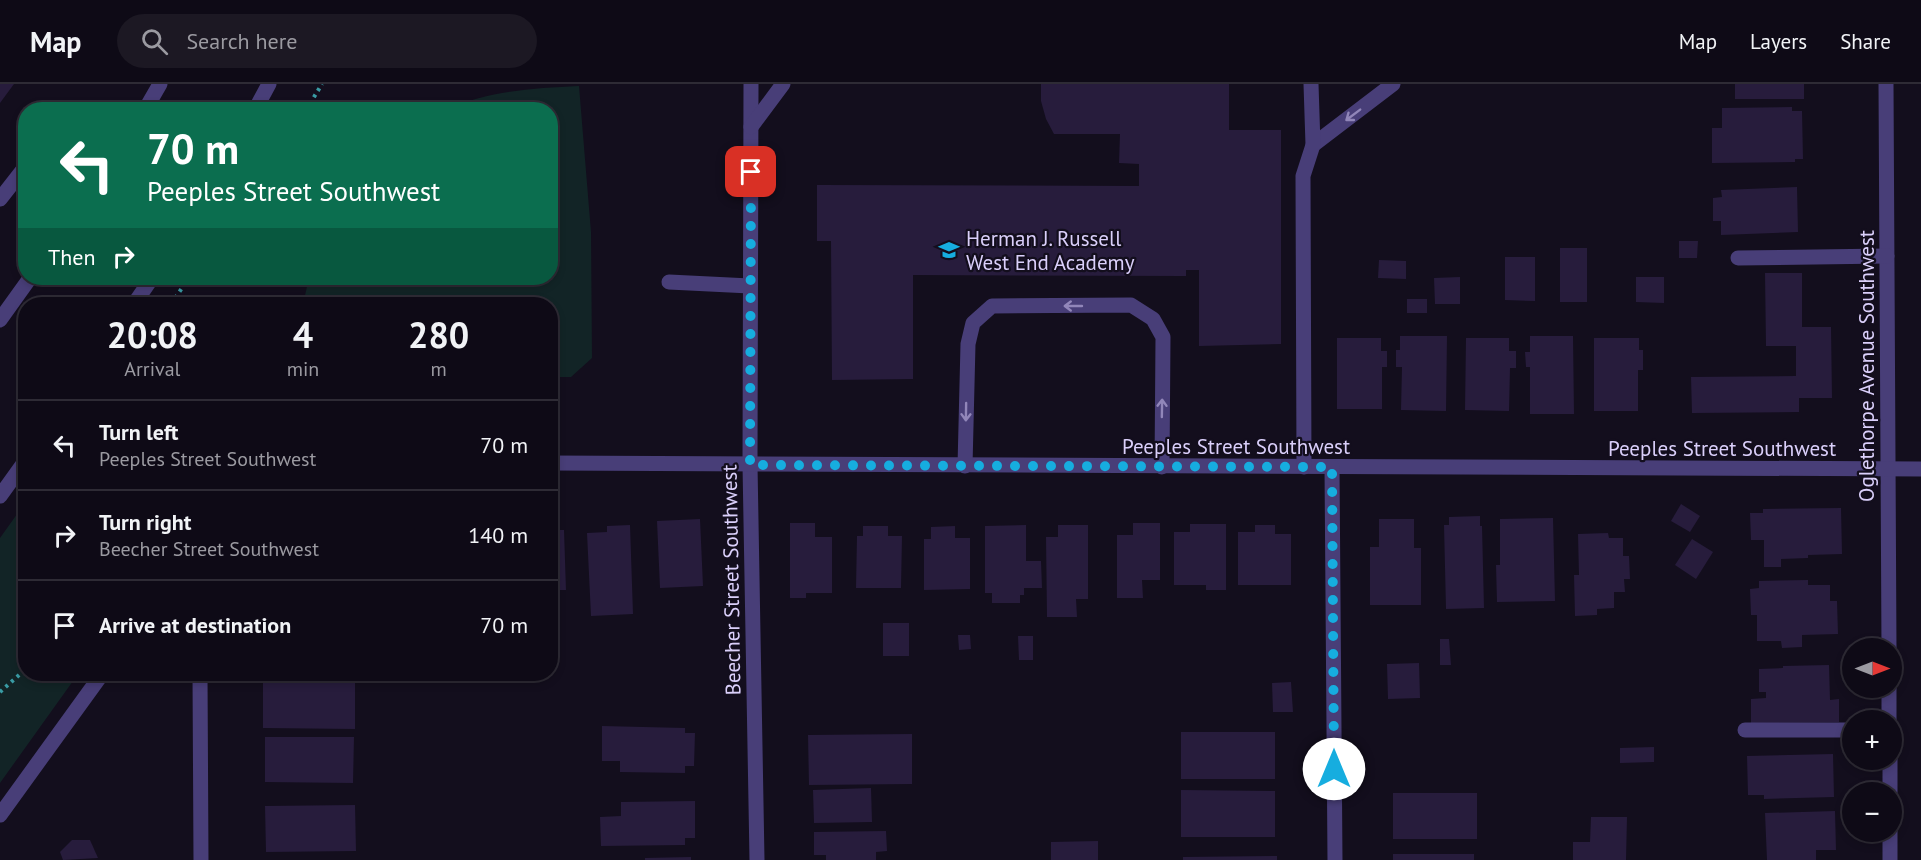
<!DOCTYPE html>
<meta charset="utf-8">
<style>
:root{--surface:#0e0a16;--page:#1c1823;--text:#f1f3f6;--muted:#9b9aa1;--line:#2e2b35}
body{margin:0;font-family:"PT Sans",sans-serif;background:var(--page);color:var(--text);height:100vh;display:flex;flex-direction:column;font-size:22px;white-space:nowrap}
*{box-sizing:border-box;margin:0}
p{font-size:20px;color:var(--muted)}
.icon{flex:none;width:33px;height:33px;fill:none;stroke:currentColor;stroke-width:2;stroke-linecap:round;stroke-linejoin:round}
.map{position:relative;flex:1;overflow:hidden}
.side{position:absolute;left:18px;top:213px;width:540px;height:384px;display:flex;flex-direction:column;background:var(--surface);border-radius:24px;box-shadow:0 3px 9px #0003,0 0 0 2px var(--line)}
.side>*{flex:none}
.hud{position:absolute;left:18px;top:18px;width:540px;height:183px;border-radius:24px;box-shadow:0 3px 9px #0003,0 0 0 2px var(--line);background:#0b6e4f;color:#fff;overflow:hidden}
.needle{width:39px;rotate:90deg}
.controls{position:absolute;left:1842px;top:554px;display:grid;gap:12px}
.controls a{display:grid;place-items:center;width:60px;height:60px;border-radius:50%;background:var(--surface);box-shadow:0 3px 9px #0003,0 0 0 2px var(--line);font-size:30px}
.pin{position:absolute;display:grid;place-items:center;width:51px;height:51px;color:#fff;margin:-26px;border-radius:12px;box-shadow:0 3px 9px #0006}
.me{position:absolute;width:66px;margin:-33px;rotate:0deg;stroke-linejoin:round;filter:drop-shadow(0 0 4px #0008)}
.turn{display:flex;align-items:center;gap:21px;height:126px;padding:0 30px;font-size:27px}
.turn .icon{width:78px;height:78px;stroke-width:2.5}
.turn b{display:block;font-size:42px;line-height:51px}
.then{display:flex;align-items:center;height:57px;padding:0 30px;background:#0003;gap:12px;font-size:22px}
.eta{display:flex;justify-content:space-evenly;align-items:center;height:102px;text-align:center}
.eta b{font-size:36px;font-weight:700;line-height:42px}
ul{padding:0;list-style:none}
li{display:flex;align-items:center;gap:18px;height:90px;padding:0 30px;border-top:2px solid var(--line)}
li div{flex:1}
li b{display:block;font-size:22px}
li em{font-style:normal}
header{display:flex;align-items:center;gap:36px;box-sizing:border-box;height:84px;padding:0 30px;background:var(--surface);border-bottom:2px solid var(--line)}
header strong{font-size:28px}
nav{display:flex;gap:33px;margin-inline-start:auto;font-size:21px}
.search{width:420px;height:54px;background:var(--page);display:flex;align-items:center;gap:15px;box-sizing:border-box;padding:0 21px;border-radius:33px;color:var(--muted);font-size:22px}
.map>svg:first-child{display:block}
.green{fill:#122426}
.building{fill:#271c3c}
.lines{fill:none;stroke-linecap:round;stroke-linejoin:round}
.path{stroke:#399ba4;stroke-width:4;stroke-dasharray:3 4.5;stroke-linecap:butt}
.minor{stroke:#483e78;stroke-width:15}
.oneway{stroke:#9186b9}
.route{stroke:#16addf;stroke-width:10;stroke-dasharray:0 18}
.labels{text-anchor:middle;dominant-baseline:central;stroke-width:4.5;stroke-linejoin:round;paint-order:stroke}
.poi-label{font-size:21px;fill:#dacffa;stroke:#130e1d;text-anchor:start}
.street-label{font-size:21px;fill:#dacffa;stroke:#130e1d}
</style>
<header>
<strong>Map</strong>
<div class="search"><svg class="icon" aria-label="search" viewBox="0 0 24 24"><circle cx="10" cy="10" r="6"/><path d="M15 15l6 6"/></svg>Search here</div>
<nav><a>Map</a><a>Layers</a><a>Share</a></nav>
</header>
<div class="map">
<svg width="1921" height="776" viewBox="0 0 1921 776">
<rect width="100%" height="100%" fill="#130e1d"/>
<!-- green -->
<g class="green">
<path d="M579 2 591 148 592 274 571 293H551L550 220H303L309 194H550V26L447 25C490 7 533 4 579 2Z"/>
<path d="M25 419 26 590H78L0 699V454Z"/>
</g>
<!-- building -->
<g class="building">
<path d="M0 0H14L0 19Z"/>
<path d="M1041 0H1229V46H1281V260L1199 262V186H1186V192L913 191V295L832 296 831 157H817V101L1139 102V80L1119 79 1120 50H1054L1046 35 1041 17Z"/>
<rect x="1735" y="0" width="69" height="15"/>
<path d="M1792 23V27H1802L1803 75H1795V78L1712 79V44H1722V24Z"/>
<path d="M1797 103 1798 148 1721 151V137H1713V114L1722 113 1721 106Z"/>
<path d="M1679 157H1698L1697 174H1679Z"/>
<rect x="1560" y="164" width="27" height="54"/>
<path d="M1505 173H1535V217L1505 216Z"/>
<path d="M1379 176 1406 177V195L1378 194Z"/>
<path d="M1765 189H1802V243H1831L1832 314H1799V328L1692 329 1691 293 1796 292V262H1766Z"/>
<path d="M1460 193V220H1435L1434 194Z"/>
<path d="M1636 193H1664V219L1636 218Z"/>
<rect x="1407" y="215" width="20" height="14"/>
<path d="M1400 252H1447L1446 327 1401 326 1402 283H1396V266H1400Z"/>
<path d="M1530 252H1573L1574 330H1530V283H1526L1525 268H1530Z"/>
<path d="M1337 254H1381V267H1387V283H1382V325H1337Z"/>
<path d="M1466 254H1509V267H1516V284H1510L1509 327 1465 326Z"/>
<path d="M1594 254H1639V266H1643V286H1638V327H1594Z"/>
<path d="M1681 420 1700 432 1690 448 1671 437Z"/>
<path d="M1841 424 1842 470 1808 471V474L1781 475V483H1764V456H1751L1750 429H1763V425Z"/>
<path d="M1480 432V442H1482L1484 524 1446 525 1444 441H1449V433Z"/>
<path d="M1553 434 1555 517 1497 518 1496 481H1500V435Z"/>
<path d="M700 435 703 502 660 504 657 437Z"/>
<path d="M1379 435H1414V464H1421V521H1370V463H1379Z"/>
<path d="M790 439H815V453H832V509H806V514H790Z"/>
<path d="M1133 439H1160V496H1142L1143 514H1117V451H1133Z"/>
<path d="M1190 440H1226V506H1206V501H1174V448H1190Z"/>
<path d="M630 441 633 530 591 532 587 449 607 448V442Z"/>
<path d="M1026 441V477H1041L1042 504H1024V511H1020V519H992V509H985V442Z"/>
<path d="M1058 441H1088V515H1076L1077 533H1047L1046 453H1058Z"/>
<path d="M1255 441H1275V450H1291V501H1238V448H1255Z"/>
<path d="M863 442H888V452H902L901 504H856L857 452H863Z"/>
<path d="M955 442V454H970V505L924 506V455H931V443Z"/>
<path d="M550 446H564L566 506H550Z"/>
<path d="M1608 449 1609 454H1623V472H1629L1630 495H1624L1625 508H1614V524L1597 525V531L1575 532 1574 491H1579L1578 450Z"/>
<path d="M1692 455 1713 468 1696 495 1675 481Z"/>
<path d="M1808 496V501H1830V517H1837L1838 550 1802 551V563L1782 564 1781 557H1757V531H1751L1750 505 1759 504V497Z"/>
<rect x="883" y="539" width="26" height="33"/>
<path d="M958 551H970L971 565 959 566Z"/>
<path d="M1018 552H1033V576H1019Z"/>
<path d="M1440 555H1449L1451 581H1440Z"/>
<path d="M1419 579 1420 614 1388 615 1387 580Z"/>
<path d="M1829 581 1830 616 1839 615V638L1751 639V615L1766 614V608H1759V585L1783 584V582Z"/>
<path d="M263 597H355V645L263 644Z"/>
<path d="M1291 598 1293 628H1273L1272 599Z"/>
<path d="M602 642 685 644V649H695L694 682H685V689L620 688V677H602Z"/>
<rect x="1181" y="648" width="94" height="47"/>
<path d="M912 650V700L809 701 808 651Z"/>
<path d="M265 653H354L353 699 265 698Z"/>
<path d="M1654 663V678L1620 679V664Z"/>
<path d="M1833 670 1834 713 1764 715V711H1748L1747 672Z"/>
<path d="M871 704 872 738 814 739 813 706Z"/>
<path d="M1181 706 1275 707V753H1181Z"/>
<rect x="1393" y="709" width="84" height="46"/>
<path d="M695 717V754H685V761L601 762 600 733 621 732V718Z"/>
<path d="M355 721 356 767 266 768 265 722Z"/>
<path d="M1835 727 1836 766H1816V776H1767L1765 729Z"/>
<path d="M1591 733H1627L1626 776H1573V758H1590Z"/>
<path d="M886 747 887 767 876 768V776H826V771H814V748Z"/>
<path d="M72 756H90L98 774 63 776 60 768Z"/>
<path d="M1098 757V776H1051V758Z"/>
<rect x="1393" y="770" width="81" height="6"/>
<path d="M1277 772V776H1183V773Z"/>
<path d="M691 773V776H645V774Z"/>
</g>
<g class="lines">
<!-- path -->
<g class="path">
<path d="M306 26 322 0"/>
<path d="M171 220 189 194"/>
<path d="M0 608 26 585"/>
</g>
<!-- minor -->
<g class="minor">
<path d="M751 0 750 381 757 776"/>
<path d="M1886 0 1889 564"/>
<path d="M145 26 160 0"/>
<path d="M255 26 269 0"/>
<path d="M751 43 783 0"/>
<path d="M1313 61 1393 0"/>
<path d="M0 115 26 82"/>
<path d="M1738 174 1887 172"/>
<path d="M669 198 750 202"/>
<path d="M134 220 152 194"/>
<path d="M0 236 30 194"/>
<path d="M550 379 1921 385"/>
<path d="M965 382 968 260 973 239 992 222 1131 221 1153 235 1163 253 1162 383"/>
<path d="M1304 383 1303 92 1313 61 1311 0"/>
<path d="M1332 383 1335 776"/>
<path d="M0 412 26 376"/>
<path d="M200 590 201 776"/>
<path d="M1889 603V636"/>
<path d="M1745 646H1852"/>
<path d="M1890 675V708"/>
<path d="M0 731 102 590"/>
<path d="M1890 747V776"/>
</g>
</g>
<!-- one-way arrows -->
<defs><path id="oneway-shaft" d="M-6 0H5M1.5-3L5.5 0L1.5 3" fill="none" stroke-width="1.6" stroke-linecap="round" stroke-linejoin="round" transform="scale(1.5)"/></defs>
<g class="oneway">
<use href="#oneway-shaft" transform="translate(1353 31) rotate(143)"/>
<use href="#oneway-shaft" transform="translate(1073 222) rotate(180)"/>
<use href="#oneway-shaft" transform="translate(1162 324) rotate(-89)"/>
<use href="#oneway-shaft" transform="translate(966 328) rotate(91)"/>
</g>
<g class="lines">
<!-- route -->
<path class="route" d="M751 88 750 381 1332 383 1334 685"/>
</g>
<!-- icons -->
<defs>
<g id="school-bare" transform="scale(1.62)"><path d="M0-5L7-2L0 1L-7-2ZM-4 1L0 2.5L4 1V4Q0 6-4 4Z" fill="#16addf" stroke="#130e1d" stroke-width="2.5" paint-order="stroke"/></g>
</defs>
<g fill-rule="evenodd">
<use href="#school-bare" x="949" y="166"/>
</g>
<g class="labels">
<!-- poi labels -->
<g class="poi-label">
<text x="966" y="154">Herman J. Russell<tspan x="966" dy="24">West End Academy</tspan></text>
</g>
<!-- street labels -->
<g class="street-label">
<text transform="translate(1866 282) rotate(-90)">Oglethorpe Avenue Southwest</text>
<text x="1236" y="362">Peeples Street Southwest</text>
<text x="1722" y="364">Peeples Street Southwest</text>
<text transform="translate(731 496) rotate(-91)">Beecher Street Southwest</text>
</g>
</g>
</svg>
<div class="controls">
<a><svg class="needle" viewBox="-14 -14 28 28"><path d="M0-13l5 13h-10z" fill="#e53935"/><path d="M0 13l5-13h-10z" fill="#9b9aa1"/></svg></a>
<a>+</a>
<a>−</a>
</div>
<div class="pin" style="left:751px;top:88px;background:#d93025"><svg class="icon" aria-label="arrive" viewBox="0 0 24 24"><path d="M6 21V4h12l-3 4 3 4H6"/></svg></div>
<svg class="me" style="left:1334px;top:685px" viewBox="-20 -20 40 40"><circle r="19" fill="#fff"/><path d="M0-13L10 11 0 6-10 11z" fill="#16addf"/></svg>
<div class="hud">
<div class="turn"><svg class="icon" aria-label="left" viewBox="0 0 24 24"><path d="M17 20v-9H6M10 6l-5 5 5 5"/></svg><div><b>70 m</b>Peeples Street Southwest</div></div>
<div class="then">Then<svg class="icon" aria-label="right" viewBox="0 0 24 24"><path d="M7 20v-9h11M14 6l5 5-5 5"/></svg></div>
</div>
<section class="side">
<div class="eta">
<div><b>20:08</b><p>Arrival</p></div>
<div><b>4</b><p>min</p></div>
<div><b>280</b><p>m</p></div>
</div>
<ul>
<li><svg class="icon" aria-label="left" viewBox="0 0 24 24"><path d="M17 20v-9H6M10 6l-5 5 5 5"/></svg><div><b>Turn left</b><p>Peeples Street Southwest</p></div><em>70 m</em></li>
<li><svg class="icon" aria-label="right" viewBox="0 0 24 24"><path d="M7 20v-9h11M14 6l5 5-5 5"/></svg><div><b>Turn right</b><p>Beecher Street Southwest</p></div><em>140 m</em></li>
<li><svg class="icon" aria-label="arrive" viewBox="0 0 24 24"><path d="M6 21V4h12l-3 4 3 4H6"/></svg><div><b>Arrive at destination</b></div><em>70 m</em></li>
</ul>
</section>
</div>
